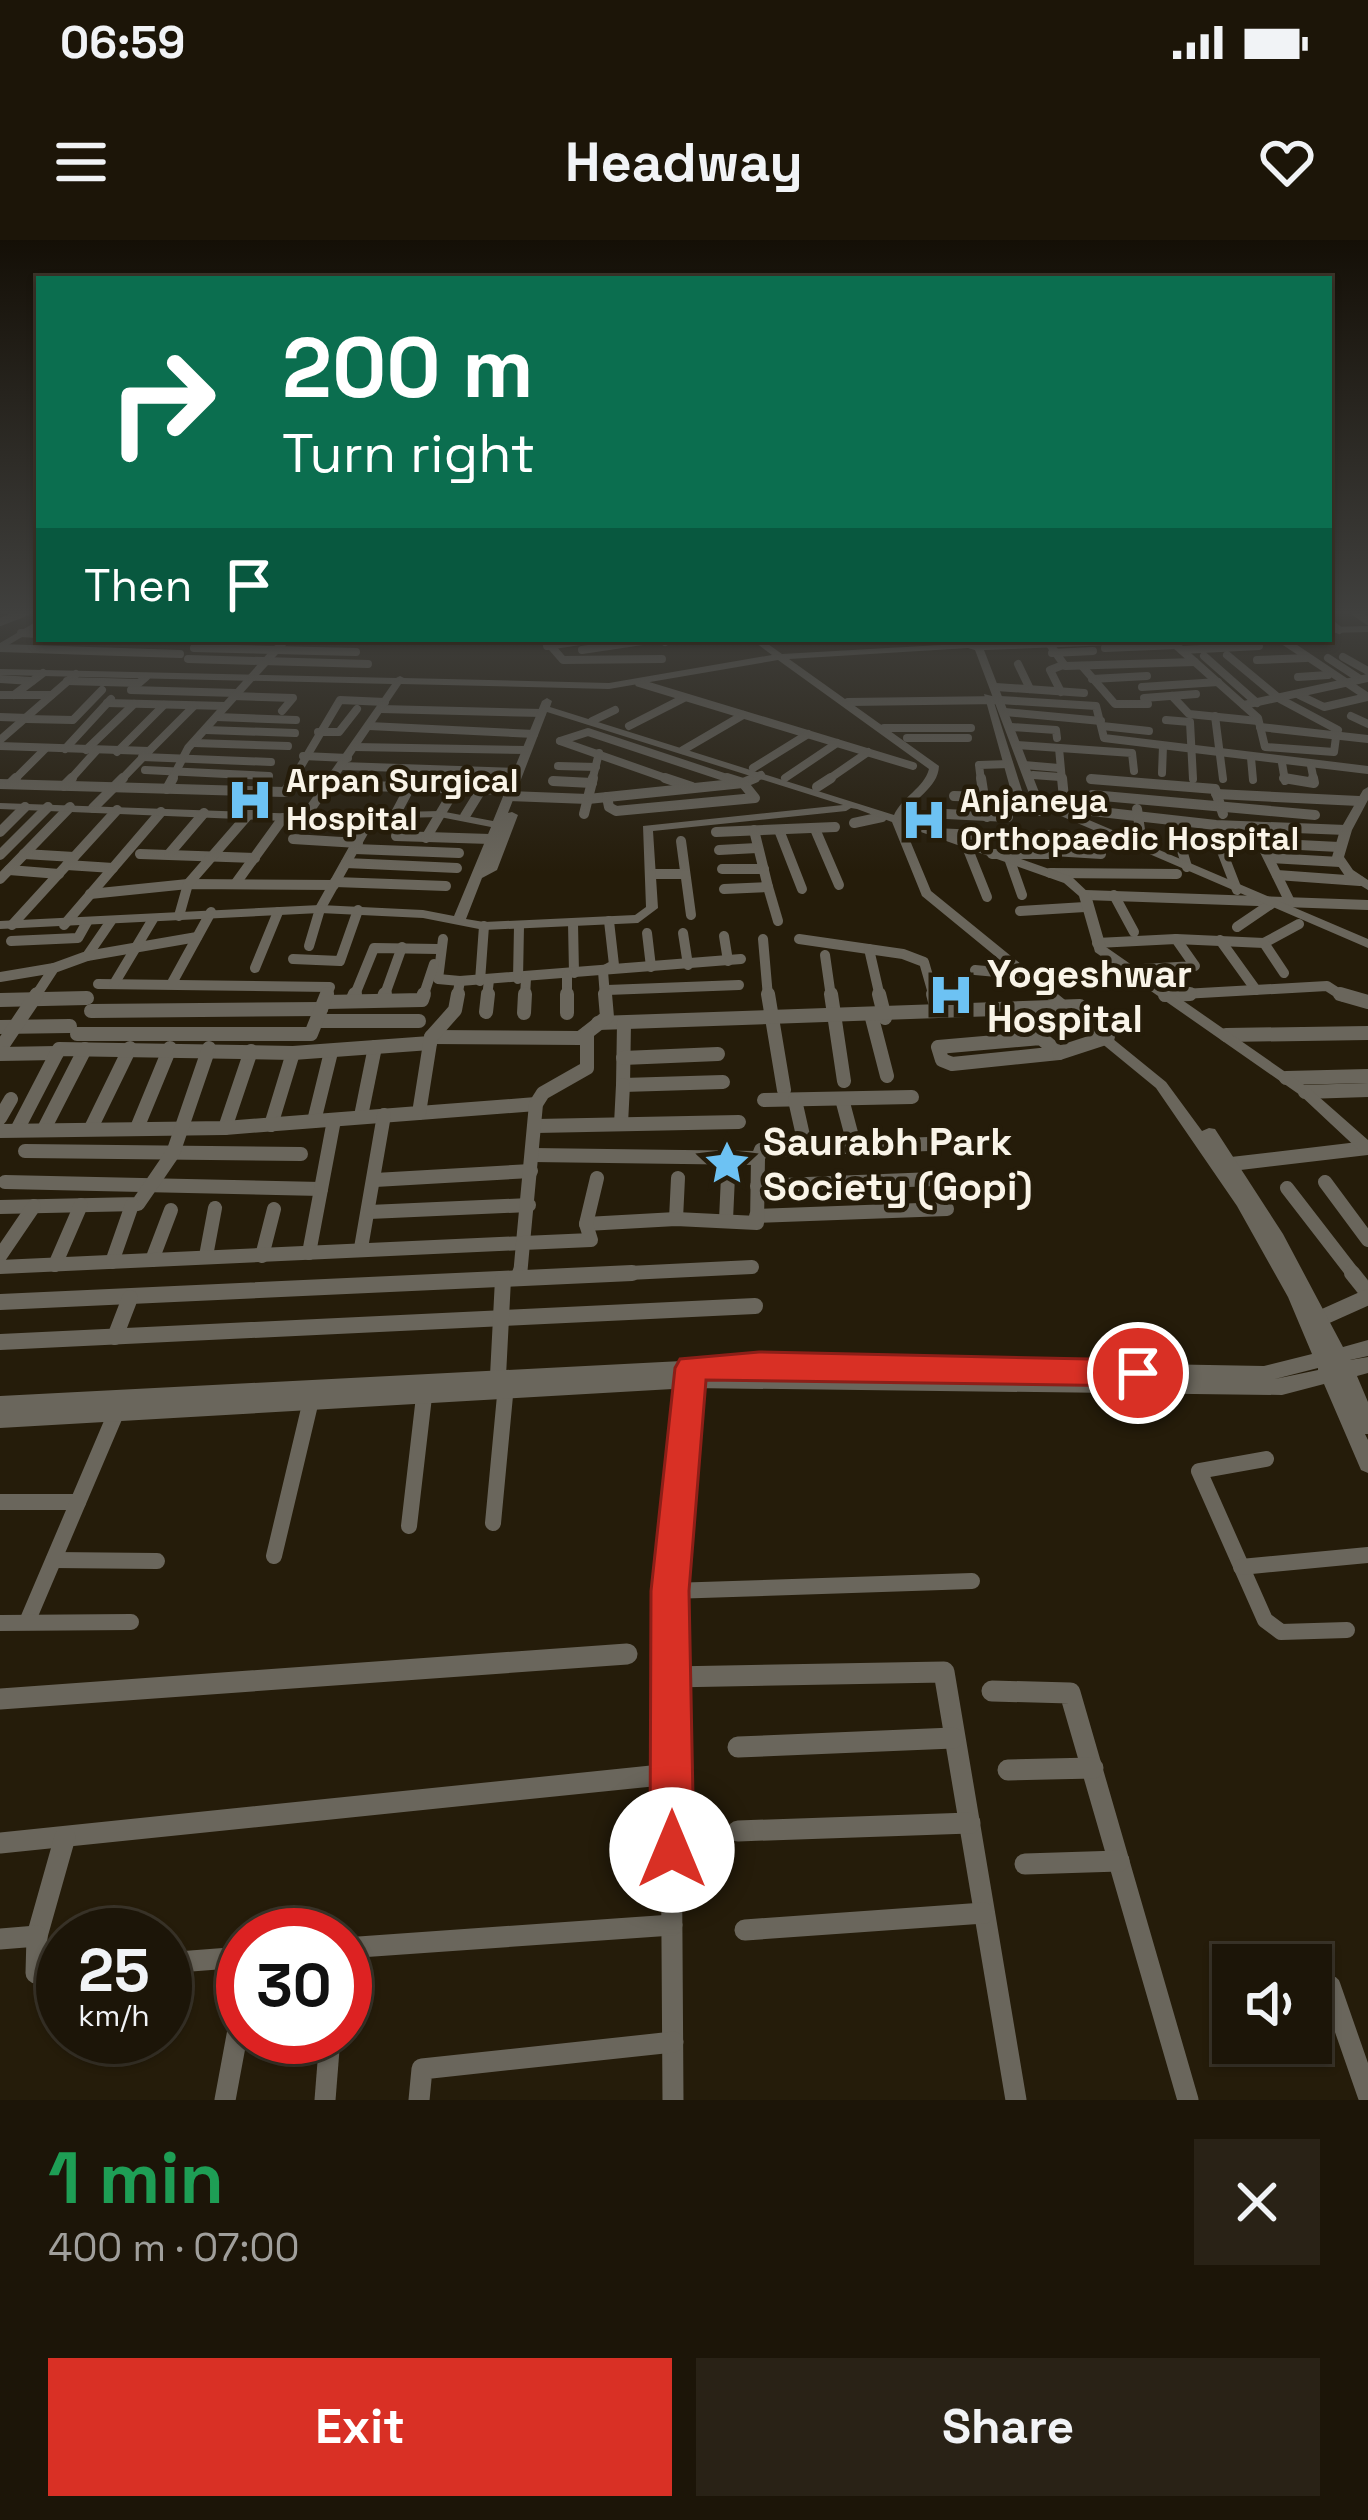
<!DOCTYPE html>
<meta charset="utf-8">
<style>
:root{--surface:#1c1508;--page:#292216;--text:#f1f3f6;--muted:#a09f9c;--line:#3a3429;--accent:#d93025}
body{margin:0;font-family:"Space Grotesk",sans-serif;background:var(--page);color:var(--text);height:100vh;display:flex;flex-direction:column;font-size:45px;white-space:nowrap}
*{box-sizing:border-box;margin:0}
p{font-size:39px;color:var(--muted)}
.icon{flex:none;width:66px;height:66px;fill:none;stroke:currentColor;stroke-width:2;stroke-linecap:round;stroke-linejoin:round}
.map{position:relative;height:1860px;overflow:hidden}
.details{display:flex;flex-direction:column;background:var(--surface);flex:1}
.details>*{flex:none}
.hud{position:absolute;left:36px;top:36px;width:1296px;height:366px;border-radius:0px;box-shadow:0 3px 9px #0004,0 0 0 3px var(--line);background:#0b6e4f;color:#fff;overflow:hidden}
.buttons{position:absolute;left:1212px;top:1704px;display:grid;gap:24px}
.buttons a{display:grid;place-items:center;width:120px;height:120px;border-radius:0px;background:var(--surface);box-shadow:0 3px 9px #0004,0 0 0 3px var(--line);font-size:60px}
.speed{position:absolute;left:36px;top:1668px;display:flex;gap:24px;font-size:60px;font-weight:700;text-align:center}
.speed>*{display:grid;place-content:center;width:156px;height:156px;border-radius:50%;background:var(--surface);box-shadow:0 3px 9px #0004,0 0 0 3px var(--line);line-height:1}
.speed small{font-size:30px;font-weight:400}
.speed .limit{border:18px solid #d22;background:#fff;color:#111}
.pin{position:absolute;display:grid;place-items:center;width:102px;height:102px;color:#fff;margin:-51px;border:6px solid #fff;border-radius:50%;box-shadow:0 3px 12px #0007}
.me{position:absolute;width:132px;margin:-66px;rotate:0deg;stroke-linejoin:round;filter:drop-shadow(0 0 9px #0008)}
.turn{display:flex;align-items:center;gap:42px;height:252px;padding:0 48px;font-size:54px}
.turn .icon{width:156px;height:156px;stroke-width:2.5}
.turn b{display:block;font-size:84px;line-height:102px}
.then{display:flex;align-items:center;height:114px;padding:0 48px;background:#0003;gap:24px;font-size:45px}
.round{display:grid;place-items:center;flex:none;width:126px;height:126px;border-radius:0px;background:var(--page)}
.headline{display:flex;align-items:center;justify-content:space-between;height:204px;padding:0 48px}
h1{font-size:72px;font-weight:800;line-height:90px;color:#1e9e55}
.button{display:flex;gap:24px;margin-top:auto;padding:24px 48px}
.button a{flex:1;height:138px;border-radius:0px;background:var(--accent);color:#fff;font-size:48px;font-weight:800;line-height:138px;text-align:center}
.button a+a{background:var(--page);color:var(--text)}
.status{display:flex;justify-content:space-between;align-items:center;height:84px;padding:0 60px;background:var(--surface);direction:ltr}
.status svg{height:33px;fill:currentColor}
header{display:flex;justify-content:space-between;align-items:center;height:156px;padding:0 48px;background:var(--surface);font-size:54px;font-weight:800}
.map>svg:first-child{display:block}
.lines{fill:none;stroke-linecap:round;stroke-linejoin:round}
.minor-far4{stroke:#6a665c;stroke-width:8}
.minor-far3{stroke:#6a665c;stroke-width:10}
.minor-far2{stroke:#6a665c;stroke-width:14}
.minor-far1{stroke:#6a665c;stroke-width:16}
.minor{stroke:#6a665c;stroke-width:21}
.tertiary{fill:#6a665c;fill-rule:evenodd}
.route{fill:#d93025;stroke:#8d1f18;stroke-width:3}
.labels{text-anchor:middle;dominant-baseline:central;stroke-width:9;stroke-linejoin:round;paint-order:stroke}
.far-poi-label{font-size:33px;font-weight:bold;fill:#f9f4e8;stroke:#251c0a;text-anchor:start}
.poi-label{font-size:39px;font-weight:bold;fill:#f9f4e8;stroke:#251c0a;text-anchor:start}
</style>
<div class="status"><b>06:59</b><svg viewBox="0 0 49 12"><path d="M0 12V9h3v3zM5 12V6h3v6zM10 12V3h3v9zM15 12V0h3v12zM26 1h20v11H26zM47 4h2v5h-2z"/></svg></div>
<header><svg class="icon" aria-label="menu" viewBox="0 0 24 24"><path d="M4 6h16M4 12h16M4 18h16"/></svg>Headway<svg class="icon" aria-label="heart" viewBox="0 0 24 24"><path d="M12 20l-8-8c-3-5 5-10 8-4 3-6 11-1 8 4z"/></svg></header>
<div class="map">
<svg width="1368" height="1860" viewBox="0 0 1368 1860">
<rect width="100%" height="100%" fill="#251c0a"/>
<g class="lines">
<!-- minor-far4 -->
<g class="minor-far4">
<path d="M1355 372 1368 381"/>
<path d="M0 382 26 372"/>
<path d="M1329 382 1339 390"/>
<path d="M21 393 39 394"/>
<path d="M252 399 332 401"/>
<path d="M661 399 665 402"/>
<path d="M1046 399 1065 426 1195 422"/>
<path d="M1169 399 1258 478 1265 507 1334 512 1336 497"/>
<path d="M1281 399 1368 457"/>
<path d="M550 405 563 420 662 419"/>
<path d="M547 406 593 399"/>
<path d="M0 408 180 414"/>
<path d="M194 408 356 412"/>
<path d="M1105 408 1177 405"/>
<path d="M582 410 642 401"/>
<path d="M1182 410 1259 406"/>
<path d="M1052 413 1093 411"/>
<path d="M1227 415 1280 459 1338 490"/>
<path d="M1204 416 1257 463"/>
<path d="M1343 417 1368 431"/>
<path d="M1328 418 1360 439"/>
<path d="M188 419 368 424"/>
<path d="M1257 420 1306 418"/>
<path d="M1018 424 1030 449"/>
<path d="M1082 426 1115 464H1148"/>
<path d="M1298 437 1328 435"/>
<path d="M0 439 32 441"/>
<path d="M1092 439 1147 436"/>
<path d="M67 441 139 443 146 437"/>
<path d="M639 443 913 526"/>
<path d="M996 447 1084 453"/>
<path d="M1142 447 1218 442"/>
<path d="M131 450 236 453"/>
<path d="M1061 452 1050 430 1063 425"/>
<path d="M0 455H51"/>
<path d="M14 455 43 433"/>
<path d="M1299 455 1324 467 1367 457"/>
<path d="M233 456 293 458 282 471"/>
<path d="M1172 456 1189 474 1258 481"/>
<path d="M1144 458 1196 454"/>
<path d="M848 462 1000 460 1096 466 1104 498 1368 530"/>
<path d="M107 463 225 466"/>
<path d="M1244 465 1368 438"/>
<path d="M381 469 542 473"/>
<path d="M1005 472 1101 481"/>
<path d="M1215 476 1223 539"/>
<path d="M1351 476 1368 484"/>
<path d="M0 477 28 478"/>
<path d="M217 477 296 480"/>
<path d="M27 479 73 480 102 450"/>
<path d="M1166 480 1190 482 1193 539"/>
<path d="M592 481 615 470"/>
<path d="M369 486 534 494"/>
<path d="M629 486 684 458"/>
<path d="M1102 486 1149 491"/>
<path d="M1011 487 1056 490 1057 498"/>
<path d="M1260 487 1368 499"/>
<path d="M884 488H971"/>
<path d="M206 490 295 493"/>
<path d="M318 492H339L357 469"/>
<path d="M907 498H968"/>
<path d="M0 500 76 434"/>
<path d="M560 501 588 492 736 541"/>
<path d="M560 501 674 541"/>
<path d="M194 503 288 506"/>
<path d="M1017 505 1132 513 1134 531"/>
<path d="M0 506 149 511 120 541"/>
<path d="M355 507 527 510"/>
<path d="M1059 508 1062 541"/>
<path d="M65 509 111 459"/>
<path d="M86 510 134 464"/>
<path d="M683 510 743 475"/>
<path d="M149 511 194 466"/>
<path d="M117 512 164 465"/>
<path d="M303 516 348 518"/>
<path d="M142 517 271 522"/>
<path d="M1251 518 1253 540"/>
<path d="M1282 523 1285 541"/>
<path d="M1024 525 1059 528"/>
<path d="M342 526 518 532"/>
<path d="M558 526 596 527"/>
<path d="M1311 526 1314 541"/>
<path d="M753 528 808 494"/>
<path d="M145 530 269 536"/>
<path d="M1162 533 1163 506"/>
<path d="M1033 535 1060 537"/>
<path d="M785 538 837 503"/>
<path d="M1091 539 1112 541"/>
<path d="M13 541 45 509"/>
<path d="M69 541 96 511"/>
<path d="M171 541 188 508 286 399"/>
<path d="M292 541 340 460 385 462"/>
<path d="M592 541 599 513"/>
<path d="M748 541 761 535"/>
<path d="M826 541 868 512"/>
<path d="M981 541 979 525 1009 524"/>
</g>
<!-- minor-far3 -->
<g class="minor-far3">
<path d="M665 538 692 547"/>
<path d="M981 538 987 577"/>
<path d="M1062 538 1065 568 1216 585 1346 590"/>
<path d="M1284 538 1314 543 1313 538"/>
<path d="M1091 539 1215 549 1223 574"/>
<path d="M553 541 592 543"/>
<path d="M0 544 285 552 294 538"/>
<path d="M10 544 16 538"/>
<path d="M330 545 511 550"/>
<path d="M64 546 72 538"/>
<path d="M817 547 831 538"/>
<path d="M167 549 173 538"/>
<path d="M1216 554 1359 561"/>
<path d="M1092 555 1315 575"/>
<path d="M509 556 588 559 743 543 755 538"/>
<path d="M954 556 984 557"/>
<path d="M607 557 609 567 616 571 755 558 743 543 727 538"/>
<path d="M93 568 123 538"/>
<path d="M584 574 593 538"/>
<path d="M946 574 1008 577"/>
<path d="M395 575 412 543"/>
<path d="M465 576 481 550"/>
<path d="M854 583 882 577"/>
<path d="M815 589 839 645"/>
<path d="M779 590 802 649"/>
<path d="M0 592 25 567"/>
<path d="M716 592 835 587"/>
<path d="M934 593 1049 598"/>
<path d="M396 596 490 599"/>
<path d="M1178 597 1187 627"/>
<path d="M426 598 455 549"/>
<path d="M293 599 358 603"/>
<path d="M681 601 691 675"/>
<path d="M1218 601 1237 650"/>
<path d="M967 607 987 657"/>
<path d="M1119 608 1135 604 1140 590 1137 569"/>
<path d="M355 609 459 613"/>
<path d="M719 610 757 608"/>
<path d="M1053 611 1101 614"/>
<path d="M24 614 74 617"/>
<path d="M140 614 255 618"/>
<path d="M169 614 204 573"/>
<path d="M992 614H1052L1048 595"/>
<path d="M0 615 48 567"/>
<path d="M1009 618 1022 655"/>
<path d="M1269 618 1340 622"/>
<path d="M346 623 457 628"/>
<path d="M67 625 113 628"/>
<path d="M722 629H764"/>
<path d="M9 630 59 634"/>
<path d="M1050 633 1177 634"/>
<path d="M653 634H685"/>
<path d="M1277 635 1360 641"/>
<path d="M0 639 70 567"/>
<path d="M335 642 446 646"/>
<path d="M236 643 283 578"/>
<path d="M768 647 778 681"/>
<path d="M724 649 768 647 754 590"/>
<path d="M90 654 188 644 334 645"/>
<path d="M1085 655 1368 665"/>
<path d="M1114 655 1134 692"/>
<path d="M1289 660 1261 603 1339 607"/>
<path d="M1020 671 1085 667"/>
<path d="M179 676 188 644 268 552"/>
<path d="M573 683 574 733"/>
<path d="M12 685 117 570"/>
<path d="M64 685 161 572"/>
<path d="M1237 687 1271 664"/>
<path d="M647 693 651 727"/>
<path d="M683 693 688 725"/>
<path d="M724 696 728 721"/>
<path d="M443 699 438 739 460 741 741 719"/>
<path d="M763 699 768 757"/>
<path d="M799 699 903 714 924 722 934 757"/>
<path d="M1176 699 1264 703 1299 684"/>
<path d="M1220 700 1256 750"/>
<path d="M11 701 78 698 87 682"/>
<path d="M1097 703 1176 699 1195 726 1125 730"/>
<path d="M1264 703 1284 733"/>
<path d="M309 706 320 669 372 576"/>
<path d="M869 709 880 757"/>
<path d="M825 715 831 757"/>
<path d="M87 716 197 697"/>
<path d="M293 719 340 721 358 670"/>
<path d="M255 728 278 672"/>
<path d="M975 730 1029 735"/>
<path d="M567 735V757"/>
<path d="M0 737 54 728"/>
<path d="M518 739 519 686"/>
<path d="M480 741 484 686"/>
<path d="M172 743 211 672"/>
<path d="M98 744 330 747 326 757"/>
<path d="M114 744 153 679"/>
<path d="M607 750 739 745"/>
<path d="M1165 755 1327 746 1344 757"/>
<path d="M35 757 54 728 87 716 111 681"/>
<path d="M354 757 374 708 438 709"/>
<path d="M384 757 402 707"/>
<path d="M423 757 434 724"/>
<path d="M457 757 460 741"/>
<path d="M487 757 489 740"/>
<path d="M525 757 526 738"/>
<path d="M605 757 603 731 614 725 609 681"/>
</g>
<!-- minor-far2 -->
<g class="minor-far2">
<path d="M567 754V773"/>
<path d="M768 754 784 850"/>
<path d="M831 754 844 841"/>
<path d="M879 754 885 778"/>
<path d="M933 754 937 769"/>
<path d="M1340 754 1368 762"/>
<path d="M1165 755 1190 754"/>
<path d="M0 760 87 758"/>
<path d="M383 760 385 754"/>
<path d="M352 761 355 754"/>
<path d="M326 762 422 760 424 754"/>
<path d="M91 771 321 769"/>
<path d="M486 772 488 754"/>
<path d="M524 773 525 754"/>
<path d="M872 778 887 836"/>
<path d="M318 781H419"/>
<path d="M598 783 1080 766"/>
<path d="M624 783 623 845 723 842"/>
<path d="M0 787 70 786"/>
<path d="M77 794H311L327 754"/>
<path d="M1226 795 1368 793"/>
<path d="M431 797 580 798 607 777 605 754"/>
<path d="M1041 798 1059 813 952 824 942 820 938 807Z"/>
<path d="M0 809 37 754"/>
<path d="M1059 813 1108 797"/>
<path d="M0 814 57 813"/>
<path d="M623 818 718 814"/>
<path d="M1286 838 1368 836"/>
<path d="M1305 852 1368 850"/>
<path d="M842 859 855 908"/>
<path d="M764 860 912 857"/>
<path d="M795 860 806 909"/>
<path d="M419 873 536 864"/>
<path d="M361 876 375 807"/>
<path d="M0 878 11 859"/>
<path d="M314 881 331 812"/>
<path d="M621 884 623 845"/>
<path d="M271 885 293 813"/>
<path d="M536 886 739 882"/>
<path d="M91 888 130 808"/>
<path d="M137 888 170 808"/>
<path d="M225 888 251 811"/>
<path d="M44 889 85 809"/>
<path d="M17 890 59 809 293 813 430 803"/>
<path d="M0 891 225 888 419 873 431 797 455 770 458 754"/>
<path d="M25 911 301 914"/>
<path d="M533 915 758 918 761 910 929 904"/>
<path d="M1223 925 1367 908"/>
<path d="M375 940 531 931"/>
<path d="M5 942 321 949"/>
<path d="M1325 942 1368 1000"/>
<path d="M757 946 934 939"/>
<path d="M1287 948 1355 1036"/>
<path d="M0 967 138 964 173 913 209 808"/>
<path d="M369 972 529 965"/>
<path d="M756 976 947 969"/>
<path d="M676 979 678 938"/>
<path d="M726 980 728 936"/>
<path d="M586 984 676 979 757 983 758 918"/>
<path d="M361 1008 384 875"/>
<path d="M309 1013 334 880"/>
<path d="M0 1016 34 966"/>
<path d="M206 1016 215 968"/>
<path d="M262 1016 274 969"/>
<path d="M152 1020 171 970"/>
<path d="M112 1022 132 965"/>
<path d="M55 1025 81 965"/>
<path d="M0 1027 523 1003 536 864 543 853 587 828V793"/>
<path d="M520 1036 523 1003 591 1000 586 984 597 938"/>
<path d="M567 1036 752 1027"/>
</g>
<!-- minor-far1 -->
<g class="minor-far1">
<path d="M1352 1033 1368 1053"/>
<path d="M520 1038V1033"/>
<path d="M0 1062 632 1033"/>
<path d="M1310 1083 1368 1057"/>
<path d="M115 1097 130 1058"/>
<path d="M0 1102 755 1066"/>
<path d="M498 1136 503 1039"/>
<path d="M1266 1219 1199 1231 1265 1380 1281 1392 1347 1390"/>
<path d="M0 1262H78"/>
<path d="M493 1283 506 1145"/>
<path d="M409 1286 425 1148"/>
<path d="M274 1316 313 1152"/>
<path d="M54 1320 157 1321"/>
<path d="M1241 1327 1368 1315"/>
<path d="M670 1351 972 1341"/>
<path d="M27 1382 119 1166"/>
<path d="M0 1383 131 1382"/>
<path d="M670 1396V1351L691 1134"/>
</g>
<!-- minor -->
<g class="minor">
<path d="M670 1393 673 1860"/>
<path d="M671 1437 944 1432 1016 1860"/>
<path d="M992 1451 1070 1453 1188 1860"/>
<path d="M0 1459 627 1414"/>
<path d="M738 1507 953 1498"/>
<path d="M1008 1530 1093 1528"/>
<path d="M738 1591 970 1583"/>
<path d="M0 1603 671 1534"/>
<path d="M1025 1624 1119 1621"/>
<path d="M745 1690 984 1673"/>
<path d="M37 1696 65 1597"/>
<path d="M0 1699 37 1696 36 1733 63 1731"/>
<path d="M345 1708 672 1685"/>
<path d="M165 1723 243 1717"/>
<path d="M1311 1747 1330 1746 1368 1855"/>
<path d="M225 1860 243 1763"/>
<path d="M325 1860 330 1797"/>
<path d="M419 1860 422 1829 673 1802"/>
</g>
<!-- tertiary -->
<g class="tertiary">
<path d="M39 380V387L0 410V403Z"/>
<path d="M1368 386V392L1329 393V387Z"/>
<path d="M751 399H761L782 414 959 404 963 400 984 401 988 404 1192 399 1188 402 984 410 1042 560 1368 699V708L1033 564 975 410 968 408 789 419 939 526C938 549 912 558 904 578L1072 637 1091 655 1106 707 1310 849 1368 900V914L1362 913 1300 855 1095 712 1079 656 1064 643 904 586 931 651 1166 842 1202 891 1209 888 1215 889 1283 994 1343 1107 1368 1100V1116L1350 1120 1368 1117V1133L1357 1136 1368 1162V1194H1365L1368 1200V1233L1361 1230 1324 1144 1282 1155 690 1148 0 1188V1156L759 1117 1264 1126 1312 1114 1288 1057 1237 966 1156 848 922 656 892 582 857 569 851 568 846 571 653 591 658 668 638 683 484 690 423 678 320 673 0 689V681L320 665 423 670 454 676 491 587 440 577 283 581 0 569V563L301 574 392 444 0 435V429L396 438 400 436 404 438 609 443 772 415ZM778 420 929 529C924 548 902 557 894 575L550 467 552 461 547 458 542 461 493 581 440 571 313 574 401 444 609 449ZM547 472 843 565 643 586 646 667 635 675 484 682 466 679 482 638 497 630 518 575 512 572 508 573ZM1318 1128V1130L1275 1139Z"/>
<path d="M984 454 992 456 1025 560 1045 572V576H1037L1014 562Z"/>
<path d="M1368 547V560L1352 590 1344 617 1353 630 1368 640V650L1345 636 1332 617 1340 590 1363 550Z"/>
</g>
</g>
<!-- sky -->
<linearGradient id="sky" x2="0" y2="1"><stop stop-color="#140f06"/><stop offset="0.59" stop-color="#40403e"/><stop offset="1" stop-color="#40403e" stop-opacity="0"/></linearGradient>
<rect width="1368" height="632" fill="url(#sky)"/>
<!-- route -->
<path class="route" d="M759 1112 1138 1120 1150 1124 1154 1133 1150 1142 1138 1146 706 1140 689 1351 694 1610 687 1625 672 1632 657 1625 650 1610 651 1351 675 1128 680 1119Z"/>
<!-- icons -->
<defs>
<g id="hospital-bare" transform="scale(3.6)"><path d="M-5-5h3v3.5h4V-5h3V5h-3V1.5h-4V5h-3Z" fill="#6dc2f3" stroke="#251c0a" stroke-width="2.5" paint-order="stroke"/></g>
<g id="sight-bare" transform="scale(3.6)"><path d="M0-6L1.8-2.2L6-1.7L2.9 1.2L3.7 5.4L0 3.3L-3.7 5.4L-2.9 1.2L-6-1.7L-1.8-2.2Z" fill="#6dc2f3" stroke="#251c0a" stroke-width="2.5" paint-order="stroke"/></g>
</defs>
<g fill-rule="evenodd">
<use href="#hospital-bare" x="250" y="560"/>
<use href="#hospital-bare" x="924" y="580"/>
<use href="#hospital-bare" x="951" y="755"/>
<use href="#sight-bare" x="727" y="923"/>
</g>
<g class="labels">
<!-- far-poi labels -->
<g class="far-poi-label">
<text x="286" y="541">Arpan Surgical<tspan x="286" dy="38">Hospital</tspan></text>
<text x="960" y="561">Anjaneya<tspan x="960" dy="38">Orthopaedic Hospital</tspan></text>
</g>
<!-- poi labels -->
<g class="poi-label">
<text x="987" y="733">Yogeshwar<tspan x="987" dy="45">Hospital</tspan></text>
<text x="763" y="901">Saurabh Park<tspan x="763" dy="45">Society (Gopi)</tspan></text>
</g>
</g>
</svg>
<div class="buttons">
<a><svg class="icon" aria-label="sound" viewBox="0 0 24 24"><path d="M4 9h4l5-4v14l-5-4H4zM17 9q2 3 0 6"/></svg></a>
</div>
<div class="speed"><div>25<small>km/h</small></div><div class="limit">30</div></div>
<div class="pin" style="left:1138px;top:1133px;background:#d93025"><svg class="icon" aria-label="arrive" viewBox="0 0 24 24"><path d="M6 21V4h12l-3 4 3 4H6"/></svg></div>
<svg class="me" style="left:672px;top:1610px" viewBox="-20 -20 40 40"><circle r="19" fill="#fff"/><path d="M0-13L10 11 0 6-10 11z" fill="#d93025"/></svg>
<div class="hud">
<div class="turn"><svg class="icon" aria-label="right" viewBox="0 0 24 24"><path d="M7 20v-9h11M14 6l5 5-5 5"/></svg><div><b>200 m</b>Turn right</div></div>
<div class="then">Then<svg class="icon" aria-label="arrive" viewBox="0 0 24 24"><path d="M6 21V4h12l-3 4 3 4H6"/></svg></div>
</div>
</div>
<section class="details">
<div class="headline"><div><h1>1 min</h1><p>400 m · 07:00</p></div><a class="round"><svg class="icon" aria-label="close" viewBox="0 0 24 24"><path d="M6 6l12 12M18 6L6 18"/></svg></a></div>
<div class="button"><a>Exit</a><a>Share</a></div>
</section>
